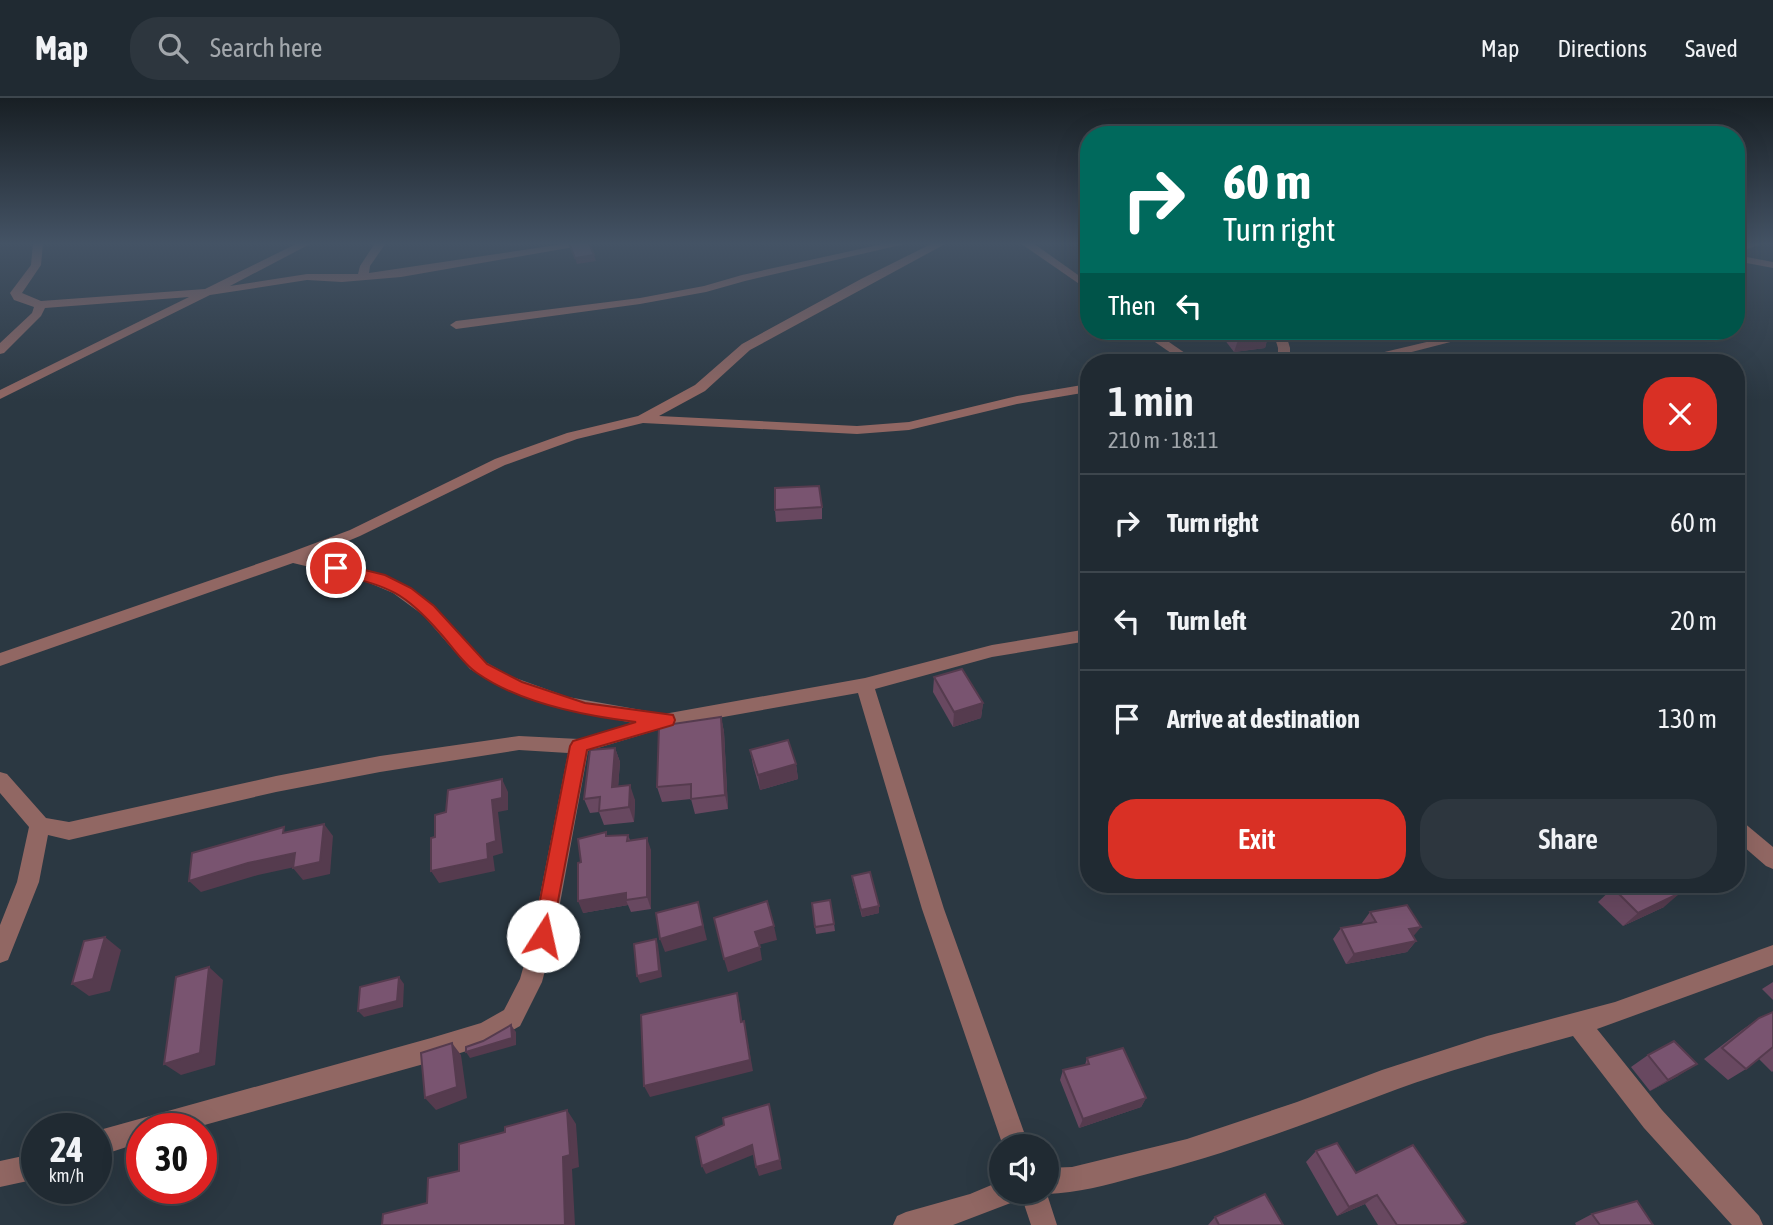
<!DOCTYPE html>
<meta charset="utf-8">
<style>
:root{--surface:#202a32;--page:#2d363e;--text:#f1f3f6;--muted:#a2a7ac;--line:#3d464d;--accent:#d93025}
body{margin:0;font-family:"Asap Condensed",sans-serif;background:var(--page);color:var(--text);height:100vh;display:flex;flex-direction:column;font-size:26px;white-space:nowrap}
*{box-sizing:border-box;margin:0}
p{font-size:23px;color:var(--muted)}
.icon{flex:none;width:38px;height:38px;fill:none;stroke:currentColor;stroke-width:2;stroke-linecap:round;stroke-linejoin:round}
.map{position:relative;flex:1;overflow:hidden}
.drawer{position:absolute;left:1080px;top:256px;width:665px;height:539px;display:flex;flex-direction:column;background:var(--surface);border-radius:28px;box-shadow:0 7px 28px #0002,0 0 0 2px var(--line)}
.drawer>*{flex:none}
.top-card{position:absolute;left:1080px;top:28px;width:665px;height:214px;border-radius:28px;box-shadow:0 7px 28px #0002,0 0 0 2px var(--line);background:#00695c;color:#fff;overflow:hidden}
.controls{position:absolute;left:989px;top:1036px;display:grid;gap:14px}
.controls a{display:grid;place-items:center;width:70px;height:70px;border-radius:50%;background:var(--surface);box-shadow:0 7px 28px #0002,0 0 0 2px var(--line);font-size:35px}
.speed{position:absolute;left:21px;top:1015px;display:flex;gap:14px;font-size:35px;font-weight:700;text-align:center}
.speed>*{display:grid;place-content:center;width:91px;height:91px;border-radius:50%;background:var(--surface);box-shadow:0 7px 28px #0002,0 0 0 2px var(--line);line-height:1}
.speed small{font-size:18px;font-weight:400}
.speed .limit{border:10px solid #d22;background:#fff;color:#111}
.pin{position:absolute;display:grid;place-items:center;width:60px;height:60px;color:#fff;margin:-30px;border:4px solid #fff;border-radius:50%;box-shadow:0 2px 7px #0007}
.me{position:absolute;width:77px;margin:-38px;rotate:10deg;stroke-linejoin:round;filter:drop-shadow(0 0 5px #0008)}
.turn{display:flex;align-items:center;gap:24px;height:147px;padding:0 28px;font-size:32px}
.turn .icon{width:91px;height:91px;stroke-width:2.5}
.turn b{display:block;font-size:49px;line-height:60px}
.then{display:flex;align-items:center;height:66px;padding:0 28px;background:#0003;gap:14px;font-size:26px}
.round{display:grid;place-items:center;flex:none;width:74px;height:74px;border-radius:28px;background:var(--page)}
.head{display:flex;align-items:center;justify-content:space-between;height:119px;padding:0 28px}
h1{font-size:42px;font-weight:600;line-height:52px}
.primary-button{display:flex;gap:14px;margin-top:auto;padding:14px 28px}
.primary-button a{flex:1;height:80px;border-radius:28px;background:var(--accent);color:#fff;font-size:28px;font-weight:600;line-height:80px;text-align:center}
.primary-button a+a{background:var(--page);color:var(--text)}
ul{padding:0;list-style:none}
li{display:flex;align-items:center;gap:21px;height:98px;padding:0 28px;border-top:2px solid var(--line)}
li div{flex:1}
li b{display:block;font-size:26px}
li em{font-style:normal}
header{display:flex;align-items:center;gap:42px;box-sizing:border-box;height:98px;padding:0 35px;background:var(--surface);border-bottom:2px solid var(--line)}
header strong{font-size:33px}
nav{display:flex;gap:38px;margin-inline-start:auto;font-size:24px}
.search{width:490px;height:63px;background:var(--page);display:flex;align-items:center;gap:18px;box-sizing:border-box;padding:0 24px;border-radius:28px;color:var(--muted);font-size:26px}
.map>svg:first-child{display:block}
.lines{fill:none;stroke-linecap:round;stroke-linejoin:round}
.minor{fill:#916763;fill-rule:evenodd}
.wall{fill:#684860}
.shaded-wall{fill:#553b4e}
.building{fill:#795470;stroke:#553b4e;stroke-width:2}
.route{fill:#d93025;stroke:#8d1f18;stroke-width:2}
</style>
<header>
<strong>Map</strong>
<div class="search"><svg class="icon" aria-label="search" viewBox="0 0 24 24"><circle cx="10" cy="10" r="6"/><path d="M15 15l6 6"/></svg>Search here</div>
<nav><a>Map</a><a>Directions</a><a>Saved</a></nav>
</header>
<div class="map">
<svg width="1773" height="1127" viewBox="0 0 1773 1127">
<rect width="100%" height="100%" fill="#2b3842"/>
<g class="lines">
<!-- minor -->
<g class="minor">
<path d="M33 145H43L41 167 22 195 41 203 205 191 298 145H312L230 188 307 176H358L360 168 375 145H386L370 168 369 175 570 145H597L401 179 342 184 307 182 210 197 0 301V292L189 199 45 210 41 218 4 255 0 256V245L32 215 34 209 14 202 10 195 31 167Z"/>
<path d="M887 145H909L745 183 706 194 640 206 456 231 450 227 456 223 640 200 704 188 742 177Z"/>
<path d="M933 145H947L750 252 705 293 659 318 857 328 909 324 1017 298 1088 286V294L1017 306 909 332 857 336 643 325 577 341 505 367 360 438 310 459 371 473 405 487 435 509 482 562 510 578 568 599 664 616 865 580 992 547 1088 531V543L992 559 875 591 944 811 1029 1048H1003L922 811 858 595 667 629 588 653 554 838 542 884 520 928 486 947 431 964 190 1031H142V1044L96 1059V1033L431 940 481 925 504 912 520 881 532 838 568 655 519 652 380 674 276 694 69 742 48 737 39 784 8 862 0 865V827L17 784 29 729 0 695V674L7 676 46 720 69 724 276 678 380 658 519 638 579 641 633 625 568 612 498 588 470 571 423 517 393 495 360 481 293 465 0 568V555L286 456 350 432 495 361 567 335 638 318 695 287 742 246 861 181Z"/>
<path d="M1020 145H1033L1088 184V192Z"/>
<path d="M1747 145H1764L1736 155V149Z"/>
<path d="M1736 157 1773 164V170L1736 163Z"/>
<path d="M1139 233H1153L1198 264H1184Z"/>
<path d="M1273 233H1285L1290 250V264H1278V250Z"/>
<path d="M1473 233H1493L1373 264H1353L1355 261Z"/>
<path d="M1736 721 1743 724 1773 749V771L1766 768 1736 742Z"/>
<path d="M1773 847V867L1597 931 1662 1012 1759 1118 1763 1127H1732L1644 1030 1573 938C1508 956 1442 974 1379 998 1299 1028 1219 1059 1136 1079 1106 1087 1078 1095 1047 1096L1057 1127H1031L1020 1094 1016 1103 953 1127H893L897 1118 906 1114 970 1096 1001 1083V1094H1046V1070L1072 1069 1187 1041 1297 1004 1382 972 1487 938 1615 904Z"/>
<path d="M37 1055V1081L0 1089V1063Z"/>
</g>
</g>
<!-- wall -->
<g class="wall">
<path d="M1218 233H1263L1268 238 1265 250 1234 254Z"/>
<path d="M822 409V421L776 424 775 412Z"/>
<path d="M934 579 983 605 981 620 953 629 933 594Z"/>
<path d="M721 619 724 634 728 711 695 716 691 701 662 704 657 689Z"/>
<path d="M615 650 620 664 618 689 635 702 634 724 604 727 599 714 590 715 584 701Z"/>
<path d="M750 652 796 666 798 681 760 692 753 667Z"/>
<path d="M628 737 630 742 651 752V811L631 814 628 807 583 815 581 764 608 738Z"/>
<path d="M852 778 879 815 862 819 853 785Z"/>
<path d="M1376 786H1415L1409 793 1383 796Z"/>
<path d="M1613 790 1664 809 1623 828 1598 804Z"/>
<path d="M812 805 834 826 835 833 816 836Z"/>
<path d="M1370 814 1413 838 1416 843 1407 854 1346 866 1333 841 1341 830 1363 826 1362 825Z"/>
<path d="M1773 884V902L1762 891Z"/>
<path d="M1773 914V973L1772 974 1759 961 1746 971 1728 982 1704 961 1742 932 1759 920Z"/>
<path d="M1648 957 1678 978 1650 993 1631 969Z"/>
<path d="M1087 960 1146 1000 1141 1009 1079 1030 1060 982 1063 972 1085 967Z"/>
<path d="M1316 1053 1356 1075 1462 1127H1378L1365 1106 1337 1118 1306 1064Z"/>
<path d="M1592 1116 1653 1127H1576L1575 1125Z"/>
<path d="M1215 1119 1283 1127H1208Z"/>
</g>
<!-- shaded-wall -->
<g class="shaded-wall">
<path d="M506 145H528V146L507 148Z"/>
<path d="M594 157 596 163 577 166 575 160Z"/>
<path d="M1268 238 1265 250 1234 254 1238 242Z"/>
<path d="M983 605 981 620 953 629 954 614Z"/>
<path d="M721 619 724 634 728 711 725 697Z"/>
<path d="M615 650 620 664 617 704 612 689Z"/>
<path d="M796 666 798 681 760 692 758 677Z"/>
<path d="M502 681 508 694V712L498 714 503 755 493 758 495 773 439 785 431 773 487 746 492 702Z"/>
<path d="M630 687 635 702 634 724 629 709Z"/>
<path d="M324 726 333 738 330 776 303 782 293 770Z"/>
<path d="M647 740 651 752V811L647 799Z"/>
<path d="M295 755 304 767 258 777 201 794 189 783 248 765Z"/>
<path d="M626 795V802L628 807 583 815 578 803Z"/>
<path d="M1680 795 1664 809 1623 828 1638 815Z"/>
<path d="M698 804 707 842 665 854 660 841Z"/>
<path d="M879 808V815L862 819 861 812Z"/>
<path d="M774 828 777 842 758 847 755 834Z"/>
<path d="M1421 829 1412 840 1409 831Z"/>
<path d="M105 839 121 852 110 893 89 898 72 886Z"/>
<path d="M656 841 658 847 662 879 640 885 637 878Z"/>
<path d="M1416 843 1407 854 1346 866 1354 856Z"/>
<path d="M760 849 762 862 728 874 724 861Z"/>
<path d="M209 869 223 882 215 967 181 977 164 966Z"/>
<path d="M399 879 404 886 403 909 364 919 358 913Z"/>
<path d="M737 895 740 907 744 936 741 924Z"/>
<path d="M744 923 753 973 650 999 644 988Z"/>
<path d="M511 927 516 934V947L470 960 466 954Z"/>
<path d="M452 945 461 957 467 1000 436 1012 425 1000Z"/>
<path d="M1697 966 1678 978 1650 993 1668 982Z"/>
<path d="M1146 1000 1141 1009 1079 1030 1083 1021Z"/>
<path d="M769 1006 782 1071 759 1078 756 1069Z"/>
<path d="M567 1012 576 1026 579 1069 572 1071 575 1127H565L563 1059Z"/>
<path d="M752 1047 755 1056 706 1076 702 1068Z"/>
<path d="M1377 1097 1365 1106 1337 1118 1349 1109Z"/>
</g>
<!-- building -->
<g class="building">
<path d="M569 145H589L594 157 575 160Z"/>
<path d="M1230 233H1263L1268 238 1238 242Z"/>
<path d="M819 388 822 409 775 412V390Z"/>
<path d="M962 571 983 605 954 614 934 579Z"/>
<path d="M721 619 725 697 691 701V686L657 689 659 628Z"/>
<path d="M788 642 796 666 758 677 750 652Z"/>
<path d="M615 650 612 689 630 687 629 709 599 713 600 699 584 701 590 652Z"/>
<path d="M502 681V700L492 702 496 743 487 746 488 761 431 773V740L435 739V717L446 714 448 692Z"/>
<path d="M324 726 320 764 293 770 295 755 248 765 189 783 192 755 284 729 283 735Z"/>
<path d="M606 734V738L628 737 627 743 647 740V799L626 802V795L578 803V765L581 764 578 741Z"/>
<path d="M870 774 879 808 861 812 852 778Z"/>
<path d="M1623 786H1670L1680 795 1638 815 1613 790Z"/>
<path d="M830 802 834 826 815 829 812 805Z"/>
<path d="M767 803 774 828 755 834 760 849 724 861 714 820Z"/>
<path d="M698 804 703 828 660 841 656 815Z"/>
<path d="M1407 807 1421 829 1409 831 1416 843 1354 856 1341 830 1376 824 1370 814Z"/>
<path d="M105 839 93 881 72 886 84 843Z"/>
<path d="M656 841 659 873 637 878 634 846Z"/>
<path d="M209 869 200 955 164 966 176 879Z"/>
<path d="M399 879 397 903 358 913 360 889Z"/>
<path d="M737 895 741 924 744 923 750 962 644 988 641 917Z"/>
<path d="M1773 914V949L1746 971 1722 950 1759 920Z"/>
<path d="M511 927 512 940 466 954V949L483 943Z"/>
<path d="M1674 943 1697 966 1668 982 1648 957Z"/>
<path d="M452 945 457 989 425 1000 421 955Z"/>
<path d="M1123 950 1146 1000 1083 1021 1063 972 1089 966 1087 960Z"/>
<path d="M769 1006 780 1062 756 1069 752 1047 702 1068 696 1039 724 1027 723 1020Z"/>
<path d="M567 1012 570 1057 563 1059 565 1127H382L383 1116 427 1105 428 1080 459 1073V1046L505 1034V1029Z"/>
<path d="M1337 1045 1356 1075 1413 1047 1466 1124 1460 1127H1397L1377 1097 1349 1109 1316 1053Z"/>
<path d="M1265 1096 1283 1127H1219L1215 1119Z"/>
<path d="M1637 1103 1653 1127H1600L1592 1116Z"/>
</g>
<!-- sky -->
<linearGradient id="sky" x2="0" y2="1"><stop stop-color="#181f24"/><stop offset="0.48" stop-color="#445365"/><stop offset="1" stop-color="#445365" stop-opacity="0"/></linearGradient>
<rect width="1773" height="303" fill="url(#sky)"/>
<!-- route -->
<path class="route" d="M336 465 385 477 411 490 434 508 487 566 522 584 585 605 673 617 675 622 673 627 587 652 550 845 543 848 536 845 533 838 570 648 573 643 636 624C585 618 520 605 477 575 463 566 452 548 440 535 401 490 386 489 331 474L328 470 331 467Z"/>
</svg>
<div class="controls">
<a><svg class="icon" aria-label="sound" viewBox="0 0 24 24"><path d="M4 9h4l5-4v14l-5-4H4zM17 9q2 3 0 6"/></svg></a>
</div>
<div class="speed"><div>24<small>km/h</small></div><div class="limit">30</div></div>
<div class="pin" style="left:336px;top:470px;background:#d93025"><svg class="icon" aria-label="arrive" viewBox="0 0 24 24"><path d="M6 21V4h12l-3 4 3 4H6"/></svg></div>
<svg class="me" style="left:543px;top:838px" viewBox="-20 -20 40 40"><circle r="19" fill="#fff"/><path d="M0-13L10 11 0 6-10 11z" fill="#d93025"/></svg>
<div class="top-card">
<div class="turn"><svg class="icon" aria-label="right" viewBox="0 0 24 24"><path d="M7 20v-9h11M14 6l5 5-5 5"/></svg><div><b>60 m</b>Turn right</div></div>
<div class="then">Then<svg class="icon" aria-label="left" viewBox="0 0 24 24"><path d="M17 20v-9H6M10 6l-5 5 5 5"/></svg></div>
</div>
<section class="drawer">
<div class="head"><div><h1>1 min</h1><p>210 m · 18:11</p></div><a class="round" style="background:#d93025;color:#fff"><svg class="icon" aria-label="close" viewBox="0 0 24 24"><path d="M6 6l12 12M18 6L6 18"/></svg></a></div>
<ul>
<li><svg class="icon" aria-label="right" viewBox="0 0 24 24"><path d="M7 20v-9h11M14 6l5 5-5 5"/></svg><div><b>Turn right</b></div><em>60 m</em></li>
<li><svg class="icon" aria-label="left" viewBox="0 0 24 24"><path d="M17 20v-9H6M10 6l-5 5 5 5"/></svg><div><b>Turn left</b></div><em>20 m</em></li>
<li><svg class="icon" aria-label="arrive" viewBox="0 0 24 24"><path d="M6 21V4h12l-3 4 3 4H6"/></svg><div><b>Arrive at destination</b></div><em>130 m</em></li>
</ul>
<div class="primary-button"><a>Exit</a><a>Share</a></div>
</section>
</div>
